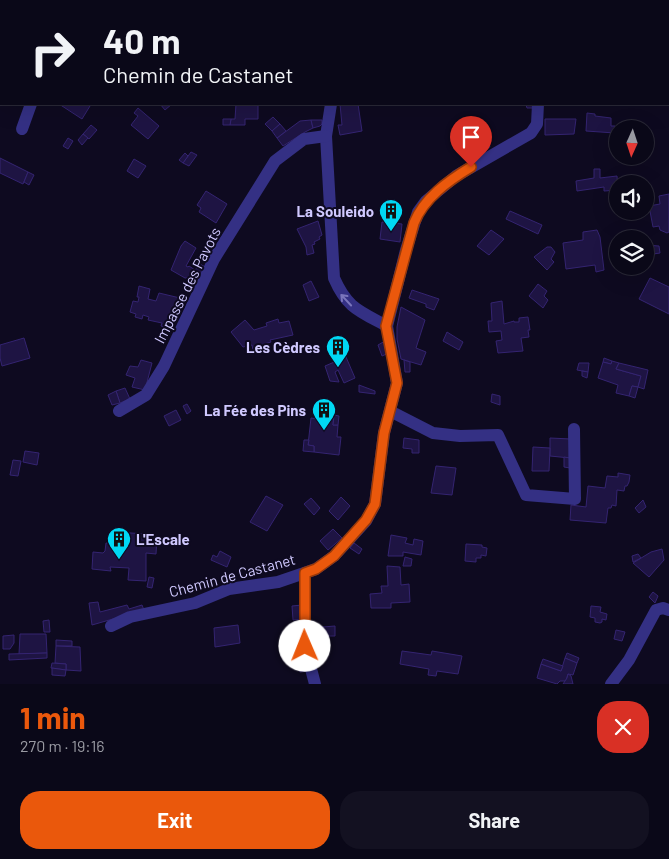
<!DOCTYPE html>
<meta charset="utf-8">
<style>
:root{--surface:#0a0818;--page:#131121;--text:#f1f3f6;--muted:#999aa2;--line:#2a2937;--accent:#ea580c}
body{margin:0;font-family:Barlow,sans-serif;background:var(--page);color:var(--text);height:100vh;display:flex;flex-direction:column;font-size:19px;white-space:nowrap}
*{box-sizing:border-box;margin:0}
p{font-size:16px;color:var(--muted)}
.icon{flex:none;width:28px;height:28px;fill:none;stroke:currentColor;stroke-width:2;stroke-linecap:round;stroke-linejoin:round}
.map{position:relative;height:684px;overflow:hidden}
.drawer{display:flex;flex-direction:column;background:var(--surface);flex:1}
.drawer>*{flex:none}
.top-card{position:absolute;left:0px;top:0px;width:670px;height:105px;box-shadow:0 5px 20px #0002,0 0 0 1px var(--line);background:#0a0818;color:var(--text);overflow:hidden}
.needle{width:32px;rotate:183deg}
.controls{position:absolute;left:609px;top:120px;display:grid;gap:10px}
.controls a{display:grid;place-items:center;width:45px;height:45px;border-radius:50%;background:var(--surface);box-shadow:0 5px 20px #0002,0 0 0 1px var(--line);font-size:25px}
.pin{position:absolute;display:grid;place-items:center;width:42px;height:42px;color:#fff;margin:-51px -21px;border-radius:50% 50% 50% 0;rotate:-45deg;box-shadow:0 0 5px #0007}
.pin .icon{rotate:45deg}
.me{position:absolute;width:55px;margin:-28px;rotate:359deg;stroke-linejoin:round;filter:drop-shadow(0 0 4px #0008)}
.turn{display:flex;align-items:center;gap:18px;height:105px;padding:0 20px;font-size:22px}
.turn .icon{width:65px;height:65px;stroke-width:2.5}
.turn b{display:block;font-size:35px;line-height:42px}
.round{display:grid;place-items:center;flex:none;width:52px;height:52px;border-radius:20px;background:var(--page)}
.headline{display:flex;align-items:center;justify-content:space-between;height:85px;padding:0 20px}
h1{font-size:30px;font-weight:700;line-height:38px;color:var(--accent)}
.cta{display:flex;gap:10px;margin-top:auto;padding:10px 20px}
.cta a{flex:1;height:58px;border-radius:20px;background:var(--accent);color:#fff;font-size:20px;font-weight:700;line-height:58px;text-align:center}
.cta a+a{background:var(--page);color:var(--text)}
.map>svg:first-child{display:block}
.building{fill:#1e1443;stroke:#342471}
.lines{fill:none;stroke-linecap:round;stroke-linejoin:round}
.lane{stroke:#343084;stroke-width:8}
.street{stroke:#343084;stroke-width:12}
.oneway{stroke:#7a75bb}
.route-casing{stroke:#983908;stroke-width:12}
.route{stroke:#ea580c;stroke-width:9}
.labels{text-anchor:middle;dominant-baseline:central;stroke-width:4;stroke-linejoin:round;paint-order:stroke}
.poi-label{font-size:15px;font-weight:bold;fill:#d0c9ff;stroke:#0e0a20;text-anchor:end}
.street-label{font-size:15px;fill:#d0c9ff;stroke:#0e0a20}
</style>
<div class="map">
<svg width="669" height="684" viewBox="0 0 669 684">
<rect width="100%" height="100%" fill="#0e0a20"/>
<!-- building -->
<g class="building">
<path d="M0 70 1 71V97L0 96Z"/>
<path d="M59 104H87L90 106 82 119Z"/>
<path d="M160 104H172L165 110Z"/>
<path d="M236 104H258V119H245V125H230L231 119H235Z"/>
<path d="M340 104H358L362 131 340 135 338 125H342Z"/>
<path d="M518 104H535V108H527L526 105Z"/>
<path d="M138 108 159 126 148 139 131 125 138 116 134 113Z"/>
<path d="M587 113 595 114V116L611 118V126H615V133L586 131Z"/>
<path d="M273 117 280 124 272 131 265 124Z"/>
<path d="M223 119H231L230 125H223Z"/>
<path d="M545 119H576L574 134 545 135Z"/>
<path d="M311 120 313 128 305 132 283 146 277 138 300 121Z"/>
<path d="M311 120H322V124L320 126 313 128Z"/>
<path d="M280 124 286 131 277 138 272 131Z"/>
<path d="M91 125 97 130 89 139 83 134Z"/>
<path d="M83 134 88 138 82 145 78 140Z"/>
<path d="M68 138 73 141 68 149 63 146Z"/>
<path d="M612 139 618 140V144H612Z"/>
<path d="M487 140 490 147 476 154 472 147Z"/>
<path d="M191 152 197 155 189 166 183 163Z"/>
<path d="M185 153 188 156 183 163 179 160Z"/>
<path d="M0 158 28 172 23 184 0 173Z"/>
<path d="M134 159 146 166 138 178 127 171Z"/>
<path d="M594 169H600V178L617 176 618 190 604 191V187L577 191 576 181 594 178Z"/>
<path d="M28 172 34 175 29 185 24 182Z"/>
<path d="M206 191 227 204 216 223 199 212 201 208 197 205Z"/>
<path d="M669 194V232L667 233 660 230 659 226 653 227 649 206 660 204 659 196Z"/>
<path d="M510 211 542 225 538 234 506 219Z"/>
<path d="M318 221 322 235 319 237 320 239 314 242 315 244 312 245 314 253 307 255 306 247 297 229Z"/>
<path d="M382 222 402 224 400 242 380 239Z"/>
<path d="M491 230 504 239 489 255 477 246Z"/>
<path d="M597 230 600 237 604 270 596 272 595 265 566 269 563 243 583 240V232Z"/>
<path d="M185 241 196 248 186 266 188 267 189 266 195 270 200 264 207 268 202 277 185 278 171 270 181 246Z"/>
<path d="M645 245 659 246 660 253 647 255Z"/>
<path d="M547 247H551L555 252 551 259 554 262 547 270 534 257Z"/>
<path d="M650 278 669 287V314L639 299Z"/>
<path d="M311 281 319 297 309 301 303 285Z"/>
<path d="M538 284 547 291 544 296 548 300 543 308 529 296Z"/>
<path d="M139 286 150 289 148 299 156 301 159 293 180 298 178 306H174L169 328 161 326 162 323 148 320 149 317 143 315 142 319 135 317 136 314 130 312 133 301 138 302 139 297H137Z"/>
<path d="M412 290 439 299 434 310 426 307V304L409 298Z"/>
<path d="M502 301 504 324 514 321V322H519V318L528 317 530 330H528L529 337 521 338 523 351 498 353 496 341 502 340 501 331 489 332 488 321H492L491 303Z"/>
<path d="M401 307 425 320 416 348 426 352 421 365 401 359 397 339V327Z"/>
<path d="M278 319 279 323 289 321 293 335 270 340 271 342 257 346 258 348 253 350 252 345 243 347 231 332 245 320 254 330 267 326 266 323Z"/>
<path d="M447 332 463 342 459 350 443 341Z"/>
<path d="M24 338 30 358 2 366 0 358V345Z"/>
<path d="M385 341 389 353 382 356 378 345Z"/>
<path d="M346 357 355 378 344 383 338 370 335 372 339 382 330 381 325 366Z"/>
<path d="M604 358 612 361 611 364 603 362Z"/>
<path d="M141 360 152 363 145 390 132 387 135 378 126 375 130 366 138 367Z"/>
<path d="M404 360 410 362V372H405Z"/>
<path d="M612 361 619 363 616 369 641 376 638 387 632 386 629 396 616 393 618 385 598 378 603 362 611 364Z"/>
<path d="M579 363H589L588 372 577 370Z"/>
<path d="M619 363 648 370 644 389 638 387 641 376 616 369Z"/>
<path d="M582 371 588 372 587 378 582 376Z"/>
<path d="M359 385 375 391V394L359 392Z"/>
<path d="M632 386 638 387 635 398 629 396Z"/>
<path d="M125 388 130 399 120 403 116 391Z"/>
<path d="M116 391 120 403 112 405 108 395Z"/>
<path d="M492 394 500 396V405L491 402Z"/>
<path d="M187 404 191 411 187 414 183 406Z"/>
<path d="M176 410 181 420 169 426 164 416Z"/>
<path d="M326 415H334L333 425H338L337 437H341L339 455 314 452V446L308 445 311 418 325 420Z"/>
<path d="M334 415 339 416 338 425H333Z"/>
<path d="M404 438 419 440V453H412V449L403 448Z"/>
<path d="M550 438 571 439 570 458 550 456Z"/>
<path d="M304 440H309L308 445 314 446V452L303 451Z"/>
<path d="M533 447 550 448 549 471H532Z"/>
<path d="M25 451 39 453 37 465 23 462Z"/>
<path d="M564 457 570 458V468L564 467Z"/>
<path d="M13 460 21 461 18 476 10 475Z"/>
<path d="M436 466 456 468 452 495 431 493Z"/>
<path d="M618 473 630 475 629 482 627 486H625L624 491 617 490 616 506 612 505 611 508H608L606 523 570 520 571 505 586 507 588 486 605 488 607 476 618 477Z"/>
<path d="M266 496 283 505 267 531 250 522Z"/>
<path d="M341 497 350 506 338 520 329 511Z"/>
<path d="M311 498 320 508 314 515 304 504Z"/>
<path d="M643 500 646 507 639 513 635 508Z"/>
<path d="M333 529 342 538 328 550 320 541Z"/>
<path d="M115 532 147 534V537H157L156 554 146 553V581L128 580 129 568 110 567 111 571 92 569 93 552 103 553 105 551 106 543H114Z"/>
<path d="M391 535 407 538 405 543 413 545 414 539 423 541 421 555 403 552V556H388Z"/>
<path d="M354 543 362 549 359 554 350 548Z"/>
<path d="M466 544 482 545V547L487 548 486 556 481 555V558H476V562L465 561Z"/>
<path d="M662 549 664 560 649 577 633 563 651 552Z"/>
<path d="M220 551 231 557 227 567 211 560 213 555 217 557Z"/>
<path d="M638 554 641 558 633 562 632 556Z"/>
<path d="M405 557 412 559 411 566H403Z"/>
<path d="M387 566 400 567 401 585 409 584 410 602 391 603V608H371L370 594 382 593 381 586H388Z"/>
<path d="M149 577 154 578 152 588 147 587Z"/>
<path d="M653 592 658 596 655 603 649 597Z"/>
<path d="M98 602 100 612 127 605 129 609 142 605 144 610 92 625 89 603Z"/>
<path d="M302 605V619L293 620 292 606Z"/>
<path d="M591 606 601 607 600 612 607 614 606 620 602 619V622L600 623 595 622V618L590 617Z"/>
<path d="M49 620 50 632H44L43 621Z"/>
<path d="M238 625 240 643 215 647 214 628Z"/>
<path d="M335 626V636H310V628Z"/>
<path d="M616 630 625 632 622 641 614 639Z"/>
<path d="M20 634H46L47 653 19 654Z"/>
<path d="M14 635V643L10 649H3V636Z"/>
<path d="M56 640 72 641V646H56Z"/>
<path d="M56 646 80 647 81 671 66 670V664L55 663Z"/>
<path d="M402 651 431 655 432 651 462 656 458 674 437 671 436 676 428 675 429 669 400 664Z"/>
<path d="M47 653V658L9 660V654Z"/>
<path d="M567 653 579 658 577 663 565 658Z"/>
<path d="M565 658 577 663 573 675 568 674 566 681H560L557 684 537 678 541 664 561 671Z"/>
<path d="M543 659 563 666 561 671 541 664Z"/>
<path d="M298 661H305L308 671 300 672Z"/>
<path d="M52 663 66 664V670L51 668Z"/>
<path d="M52 668 66 670 65 676 52 675Z"/>
<path d="M568 674 571 676 573 684H563L567 678Z"/>
</g>
<g class="lines">
<!-- lane -->
<g class="lane">
<path d="M11 1 12 0"/>
<path d="M0 30 1 27"/>
</g>
<!-- street -->
<g class="street">
<path d="M218 0 219 1"/>
<path d="M177 1 179 0"/>
<path d="M646 1V0"/>
<path d="M331 104 326 136 334 278C347 308 359 311 387 326"/>
<path d="M22 129 31 104"/>
<path d="M119 411 146 395 164 366 214 259 275 161 304 139 326 136"/>
<path d="M390 411 433 433 460 436 498 435 526 495 575 499 574 429"/>
<path d="M305 573V646L315 684"/>
<path d="M111 626 130 617 195 603 229 589 278 582 316 569 334 556 366 521 375 504 384 433 397 383 387 326 406 250 418 212 426 201 456 176 531 133 537 124 538 104"/>
<path d="M611 684 629 660 656 610 663 608 669 610"/>
</g>
</g>
<!-- one-way arrows -->
<defs><path id="oneway-shaft" d="M-6 0H5M1.5-3L5.5 0L1.5 3" fill="none" stroke-width="1.6" stroke-linecap="round" stroke-linejoin="round" transform="scale(1.25)"/></defs>
<use class="oneway" href="#oneway-shaft" transform="translate(346 300) rotate(-133)"/>
<g class="lines">
<!-- route casing -->
<g class="route-casing">
<path id="route" d="M305 646V573L316 569 334 556 366 520 375 504 384 433 397 383 386 326 414 223C424 198 448 181 471 167"/>
</g>
<!-- route -->
<use href="#route" class="route"/>
</g>
<!-- icons -->
<defs>
<g id="building-pin" transform="scale(1.25)"><path d="M0 17L-7.5 6A9.5 9.5 0 1 1 7.5 6Z" fill="#00d8f4" stroke="#0e0a20"/><path d="M-4-6H4V6H1V3H-1V6H-4ZM-2.5-4.3h1.7v1.8h-1.7ZM.8-4.3h1.7v1.8H.8ZM-2.5-1h1.7V.8h-1.7ZM.8-1h1.7V.8H.8Z" fill="#111"/></g>
</defs>
<g fill-rule="evenodd">
<use href="#building-pin" x="391" y="211"/>
<use href="#building-pin" x="338" y="347"/>
<use href="#building-pin" x="324" y="410"/>
<use href="#building-pin" x="119" y="539"/>
</g>
<g class="labels">
<!-- poi labels -->
<g class="poi-label">
<text x="374" y="211">La Souleido</text>
<text x="320" y="347">Les Cèdres</text>
<text x="306" y="410">La Fée des Pins</text>
<text x="136" y="539" text-anchor="start">L'Escale</text>
</g>
<!-- street labels -->
<g class="street-label">
<text transform="translate(187 285) rotate(-63)">Impasse des Pavots</text>
<text transform="translate(232 575) rotate(-15)">Chemin de Castanet</text>
</g>
</g>
</svg>
<div class="controls">
<a><svg class="needle" viewBox="-14 -14 28 28"><path d="M0-13l5 13h-10z" fill="#e53935"/><path d="M0 13l5-13h-10z" fill="#999aa2"/></svg></a>
<a><svg class="icon" aria-label="sound" viewBox="0 0 24 24"><path d="M4 9h4l5-4v14l-5-4H4zM17 9q2 3 0 6"/></svg></a>
<a><svg class="icon" aria-label="layers" viewBox="0 0 24 24"><path d="M12 4l9 5-9 5-9-5zM3 14l9 5 9-5"/></svg></a>
</div>
<div class="pin" style="left:471px;top:167px;background:#d93025"><svg class="icon" aria-label="arrive" viewBox="0 0 24 24"><path d="M6 21V4h12l-3 4 3 4H6"/></svg></div>
<svg class="me" style="left:305px;top:646px" viewBox="-20 -20 40 40"><circle r="19" fill="#fff"/><path d="M0-13L10 11 0 6-10 11z" fill="#ea580c"/></svg>
<div class="top-card">
<div class="turn"><svg class="icon" aria-label="right" viewBox="0 0 24 24"><path d="M7 20v-9h11M14 6l5 5-5 5"/></svg><div><b>40 m</b>Chemin de Castanet</div></div>
</div>
</div>
<section class="drawer">
<div class="headline"><div><h1>1 min</h1><p>270 m · 19:16</p></div><a class="round" style="background:#d93025;color:#fff"><svg class="icon" aria-label="close" viewBox="0 0 24 24"><path d="M6 6l12 12M18 6L6 18"/></svg></a></div>
<div class="cta"><a>Exit</a><a>Share</a></div>
</section>
